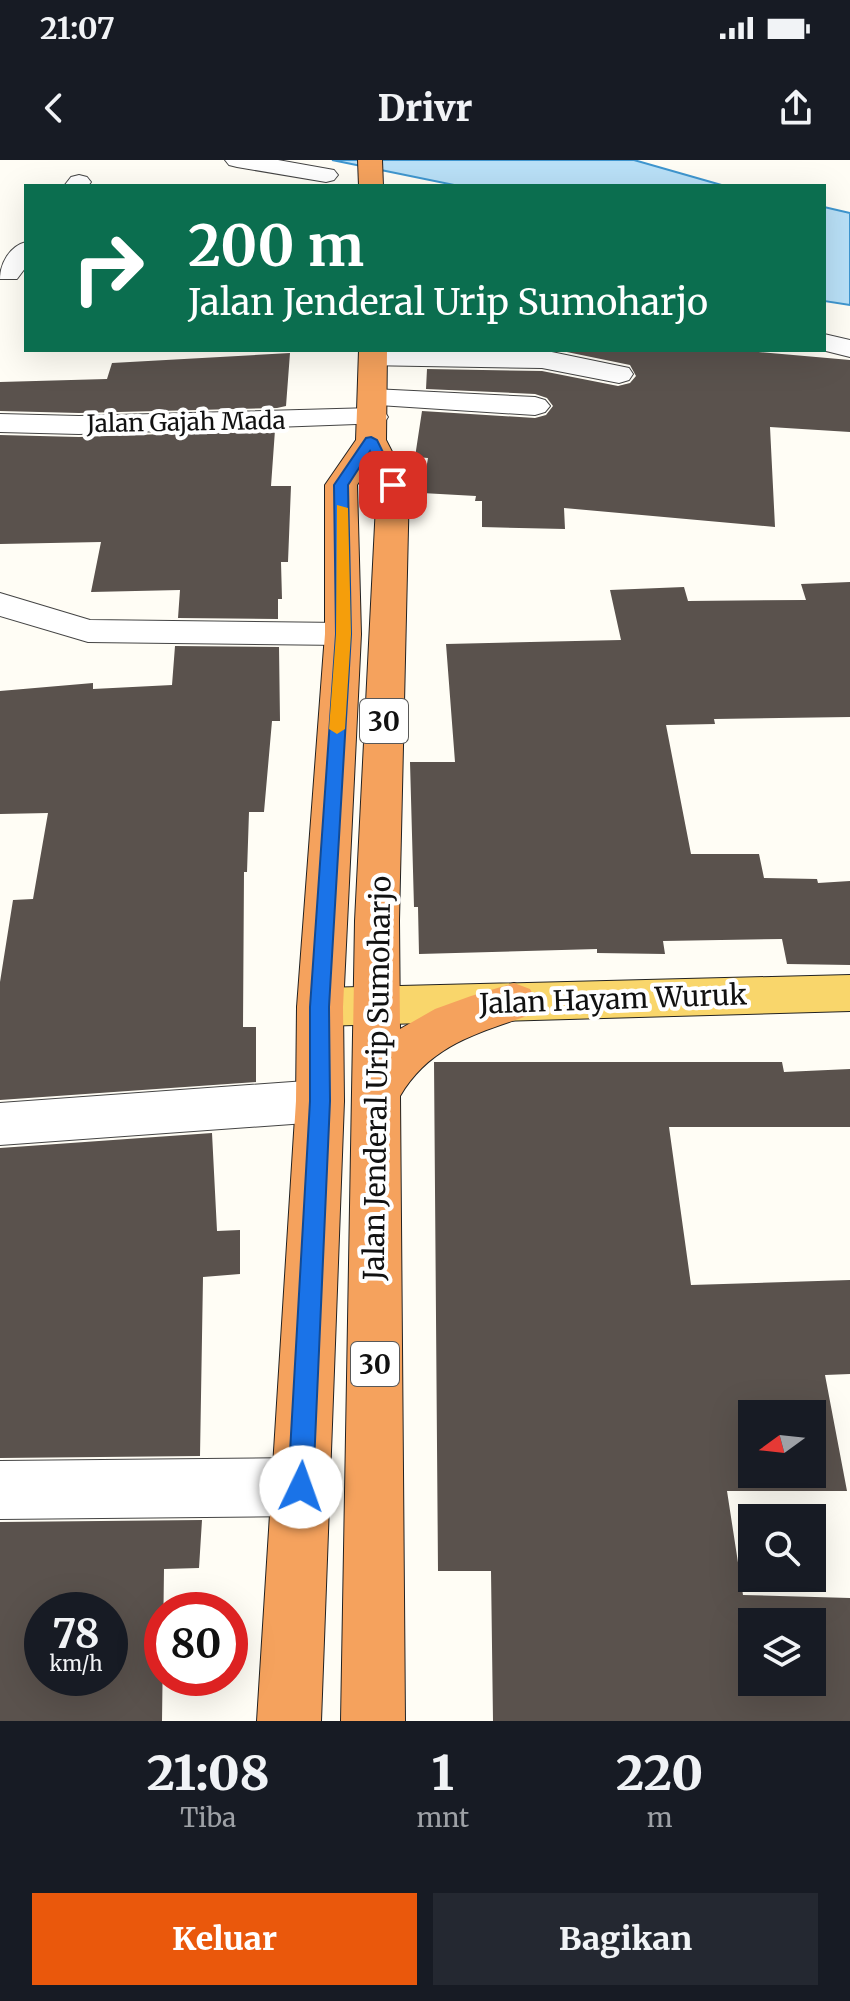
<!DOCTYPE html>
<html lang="id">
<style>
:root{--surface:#171b24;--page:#242831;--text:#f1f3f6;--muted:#9ea1a6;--accent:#ea580c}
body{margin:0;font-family:Merriweather,serif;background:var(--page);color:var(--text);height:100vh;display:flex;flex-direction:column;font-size:30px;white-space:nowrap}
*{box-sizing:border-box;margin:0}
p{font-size:26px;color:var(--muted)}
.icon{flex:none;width:44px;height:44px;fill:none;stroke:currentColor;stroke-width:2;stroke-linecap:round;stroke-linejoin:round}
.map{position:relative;height:1561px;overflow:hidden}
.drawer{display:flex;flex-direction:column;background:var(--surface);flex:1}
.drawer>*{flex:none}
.banner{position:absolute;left:24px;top:24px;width:802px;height:168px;border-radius:0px;box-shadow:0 8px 32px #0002;background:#0b6e4f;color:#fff;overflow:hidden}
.needle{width:52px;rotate:255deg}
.controls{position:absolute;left:738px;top:1240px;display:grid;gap:16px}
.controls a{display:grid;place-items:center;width:88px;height:88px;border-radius:0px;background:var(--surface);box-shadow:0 8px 32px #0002;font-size:40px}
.speed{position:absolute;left:24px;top:1432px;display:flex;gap:16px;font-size:40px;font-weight:700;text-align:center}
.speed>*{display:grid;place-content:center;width:104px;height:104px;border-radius:50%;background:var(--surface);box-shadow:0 8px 32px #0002;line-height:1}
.speed small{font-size:20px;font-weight:400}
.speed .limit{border:12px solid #d22;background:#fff;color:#111}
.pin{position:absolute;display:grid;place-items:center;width:68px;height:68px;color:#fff;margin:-34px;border-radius:16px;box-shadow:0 4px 12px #0006}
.me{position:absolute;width:88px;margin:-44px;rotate:3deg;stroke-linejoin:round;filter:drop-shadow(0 0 6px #0008)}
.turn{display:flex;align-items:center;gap:28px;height:168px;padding:0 32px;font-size:36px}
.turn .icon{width:104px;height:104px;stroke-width:2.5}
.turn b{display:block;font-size:56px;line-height:68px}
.eta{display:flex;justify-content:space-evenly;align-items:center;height:136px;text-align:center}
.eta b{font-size:48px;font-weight:800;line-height:56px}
.action{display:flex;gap:16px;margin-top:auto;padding:16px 32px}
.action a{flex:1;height:92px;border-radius:0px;background:var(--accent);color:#fff;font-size:32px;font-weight:800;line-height:92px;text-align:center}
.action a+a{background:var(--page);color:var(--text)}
.status{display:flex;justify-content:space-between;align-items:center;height:56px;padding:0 40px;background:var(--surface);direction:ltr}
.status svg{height:22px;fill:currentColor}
header{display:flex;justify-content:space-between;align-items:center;height:104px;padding:0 32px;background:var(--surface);font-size:36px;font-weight:800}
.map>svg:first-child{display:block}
.water{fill:#b9e0f7;stroke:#3f96cf;stroke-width:2}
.building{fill:#5a524d;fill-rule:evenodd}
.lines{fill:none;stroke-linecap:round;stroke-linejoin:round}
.minor-casing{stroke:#444;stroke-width:2}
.major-casing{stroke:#222;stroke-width:2}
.highway-casing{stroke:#222;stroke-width:2}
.minor{fill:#fff;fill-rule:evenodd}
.major{fill:#f9d66b;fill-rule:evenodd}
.highway{fill:#f5a25d;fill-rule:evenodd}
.route{fill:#1a73e8;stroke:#114b97;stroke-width:2}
.slow{fill:#f59e0b}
.labels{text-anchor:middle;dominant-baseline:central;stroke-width:8;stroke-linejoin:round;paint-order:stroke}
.far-street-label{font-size:24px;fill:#111;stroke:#fff}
.shield{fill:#fff;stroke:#585858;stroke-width:2}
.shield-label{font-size:26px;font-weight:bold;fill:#111}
.street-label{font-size:28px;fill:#111;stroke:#fff}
</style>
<div class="status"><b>21:07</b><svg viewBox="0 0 49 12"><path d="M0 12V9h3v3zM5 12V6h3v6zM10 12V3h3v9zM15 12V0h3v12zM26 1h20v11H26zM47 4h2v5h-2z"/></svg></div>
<header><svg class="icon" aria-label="back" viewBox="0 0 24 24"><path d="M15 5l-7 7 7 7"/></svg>Drivr<svg class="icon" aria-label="share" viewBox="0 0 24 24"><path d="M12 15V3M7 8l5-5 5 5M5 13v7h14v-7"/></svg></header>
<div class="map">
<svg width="850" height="1561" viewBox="0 0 850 1561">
<rect width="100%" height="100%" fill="#fffdf5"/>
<!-- water -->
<g class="water">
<path d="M332 0H634L725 26H459Z"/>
<path d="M824 47 850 53V145L824 141Z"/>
</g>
<!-- building -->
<g class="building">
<path d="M557 190H736L850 200V272L770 267 775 367 564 348 565 369 482 367V341H475L476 336 422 333 428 298 415 297 422 251 535 258 546 255 553 246 547 238 535 234 426 229 427 209 542 211 618 226 630 223 636 216 630 205Z"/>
<path d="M290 193 286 246 277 248 79 253 0 251V222L107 219 112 203Z"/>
<path d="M275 270 271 326H291L288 402H281L282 439H278V459L178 458 180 430 91 432 101 382 0 384V275L79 277Z"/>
<path d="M850 422V557L714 559 715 564 666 565 691 694H759L764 718 817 719 818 723 850 721V805L787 804 782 779 663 781 665 794 597 793V789L419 794 418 747H414L410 602H455L446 484 621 480 610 430 684 427 688 441 806 440 801 424Z"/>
<path d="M175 486 279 487 280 561H272L264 652H249L247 712H244L243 867H256V922L0 940V822L13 740 33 739 48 653 0 654V531L93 523V529L172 525Z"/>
<path d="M434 902H782L784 912 850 909V967H669L691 1125 850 1120V1214L825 1215 847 1331H727L743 1435 850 1438V1561H493L491 1411H438ZM752 1254H812V1314H752ZM752 1462H812V1522H752Z"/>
<path d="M212 973 217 1071 240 1070V1114L203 1117 200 1296 0 1298V988Z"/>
<path d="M202 1360 199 1408 164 1409 162 1561H0V1362ZM42 1450H110V1518H42Z"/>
</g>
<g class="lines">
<!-- minor casing -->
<g class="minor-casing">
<g id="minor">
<path d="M225 0H278L334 10 338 15 334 20 326 22 237 7 229 5Z"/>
<path d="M79 15 87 17 91 22 88 26H64L71 17Z"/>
<path d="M26 82V107L17 119H0C0 103 10 86 26 82Z"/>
<path d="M824 174 850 180V197L822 190Z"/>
<path d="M373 190H542L629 208 633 214 629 220 619 223 542 208 363 205 359 199 363 193Z"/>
<path d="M373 229 535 237 545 240 550 246 545 252 535 255 363 244 358 238 363 232Z"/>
<path d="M373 248 384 251 388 257 384 263 79 274 0 272V254L79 256Z"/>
<path d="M0 433 90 460 343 463 356 466 361 474 356 482 343 485 88 482 0 456Z"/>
<path d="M320 920 337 926 344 941 337 956 320 962 0 985V943Z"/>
<path d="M301 1298 322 1306 330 1327 322 1348 301 1356 0 1359V1301Z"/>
</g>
</g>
<!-- major casing -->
<g class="major-casing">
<path id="major" d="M850 815V851L320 866 304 860 297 847 304 834 320 828Z"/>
</g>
<!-- highway casing -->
<g class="highway-casing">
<g id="highway">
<path d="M358 0H382L383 26H359Z"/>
<path d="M359 190H387L386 280 409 325 399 761 400 869 435 849 471 836 514 823 530 829 537 842 530 855C478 873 430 885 400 936L405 1561H341L355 761 377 325 369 307 357 325 361 474 343 847 344 941 321 1561H257L296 941 297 847 325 474V325L356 280Z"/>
</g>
</g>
<!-- minor -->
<use href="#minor" class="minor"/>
<!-- major -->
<use href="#major" class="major"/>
<!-- highway -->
<use href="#highway" class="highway"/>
</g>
<!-- route -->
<path class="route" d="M371 277 377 280 399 325 388 328 370 291 348 325 351 474 329 847 330 941 313 1327 309 1335 301 1339 292 1335 288 1327 310 941V847L336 474 334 325 366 278Z"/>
<!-- slow -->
<path class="slow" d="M337 345 348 348 351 474 345 569 337 574 329 569 336 474Z"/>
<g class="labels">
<!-- far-street labels -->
<g class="far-street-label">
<text transform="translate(186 262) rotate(-1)">Jalan Gajah Mada</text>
</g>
<!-- shield labels -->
<g class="shield">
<rect x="360" y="539" width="48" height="44" rx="6"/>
<rect x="351" y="1182" width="48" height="44" rx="6"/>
</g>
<g class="shield-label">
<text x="384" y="561">30</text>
<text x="375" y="1204">30</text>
</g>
<!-- street labels -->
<g class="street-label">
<text transform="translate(613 839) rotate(-2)">Jalan Hayam Wuruk</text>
<text transform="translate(377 918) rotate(-89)">Jalan Jenderal Urip Sumoharjo</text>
</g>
</g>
</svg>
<div class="controls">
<a><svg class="needle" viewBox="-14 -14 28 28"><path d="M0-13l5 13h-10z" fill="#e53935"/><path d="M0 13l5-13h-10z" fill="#9ea1a6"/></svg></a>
<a><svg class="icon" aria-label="search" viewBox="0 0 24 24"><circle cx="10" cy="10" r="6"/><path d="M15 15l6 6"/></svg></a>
<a><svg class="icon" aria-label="layers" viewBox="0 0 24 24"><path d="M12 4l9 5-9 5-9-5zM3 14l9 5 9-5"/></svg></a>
</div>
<div class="speed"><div>78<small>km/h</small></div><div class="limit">80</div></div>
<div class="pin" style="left:393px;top:325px;background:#d93025"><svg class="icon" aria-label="arrive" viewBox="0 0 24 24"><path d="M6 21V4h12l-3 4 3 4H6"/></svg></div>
<svg class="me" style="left:301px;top:1327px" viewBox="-20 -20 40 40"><circle r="19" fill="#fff"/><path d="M0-13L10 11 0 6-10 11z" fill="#1a73e8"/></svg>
<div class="banner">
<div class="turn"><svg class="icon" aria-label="right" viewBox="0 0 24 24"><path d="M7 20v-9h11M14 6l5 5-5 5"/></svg><div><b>200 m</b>Jalan Jenderal Urip Sumoharjo</div></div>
</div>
</div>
<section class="drawer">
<div class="eta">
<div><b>21:08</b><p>Tiba</p></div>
<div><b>1</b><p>mnt</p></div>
<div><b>220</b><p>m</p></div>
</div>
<div class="action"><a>Keluar</a><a>Bagikan</a></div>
</section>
